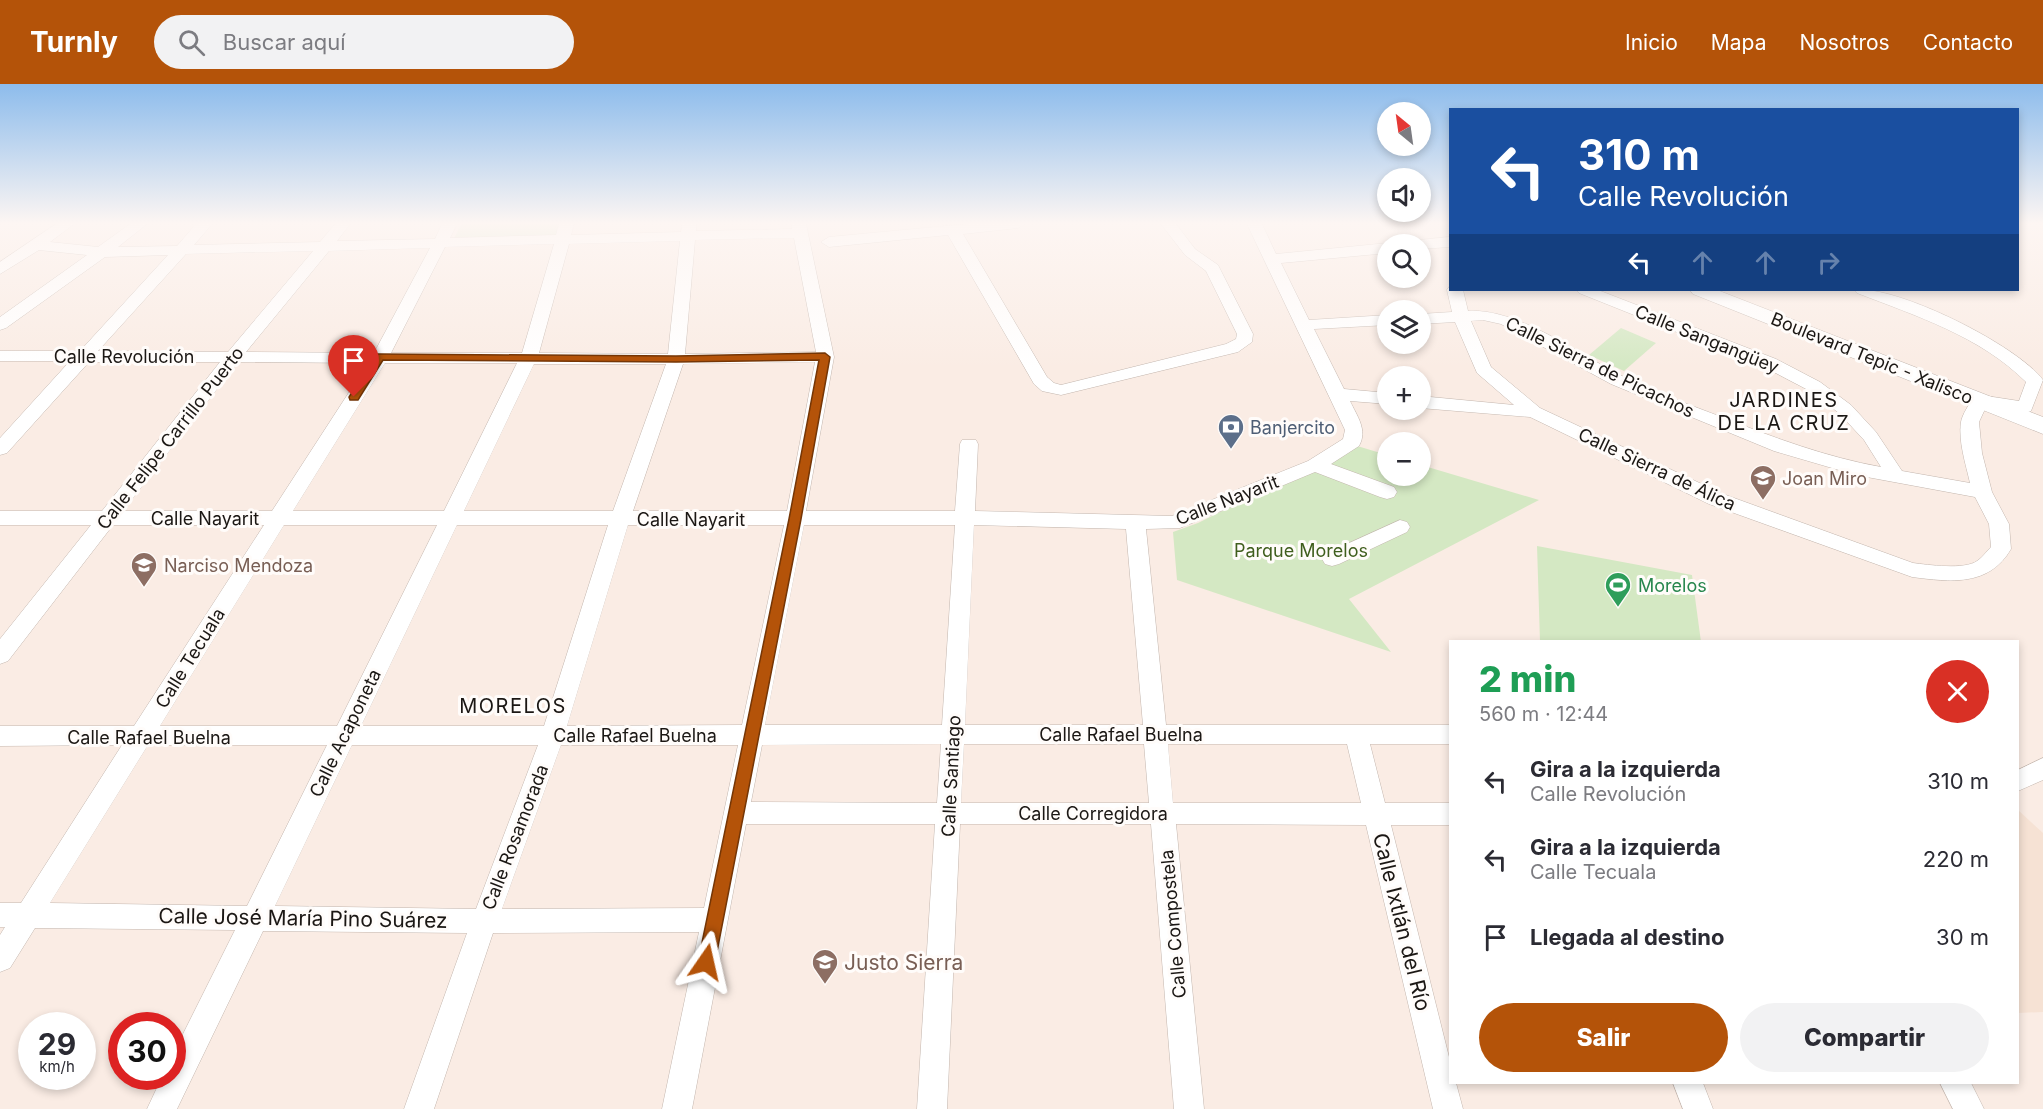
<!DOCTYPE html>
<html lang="es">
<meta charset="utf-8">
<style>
:root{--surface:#fff;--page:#f2f2f3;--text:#2b2b33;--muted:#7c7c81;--accent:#b45309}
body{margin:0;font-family:Inter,sans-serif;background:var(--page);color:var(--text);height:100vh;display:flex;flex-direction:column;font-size:22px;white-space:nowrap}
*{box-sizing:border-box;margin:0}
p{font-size:20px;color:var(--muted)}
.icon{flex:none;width:33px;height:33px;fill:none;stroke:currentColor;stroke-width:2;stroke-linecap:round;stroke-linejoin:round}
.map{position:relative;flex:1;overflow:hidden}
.details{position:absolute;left:1449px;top:556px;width:570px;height:444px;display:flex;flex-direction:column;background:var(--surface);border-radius:0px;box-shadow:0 3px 9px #0003}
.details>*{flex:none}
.banner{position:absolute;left:1449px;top:24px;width:570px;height:183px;border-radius:0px;box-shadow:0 3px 9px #0003;background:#1a4fa0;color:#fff;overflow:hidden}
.needle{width:39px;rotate:331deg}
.tools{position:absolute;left:1377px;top:18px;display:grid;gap:12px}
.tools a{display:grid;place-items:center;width:54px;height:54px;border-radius:50%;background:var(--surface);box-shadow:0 3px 9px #0003;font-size:30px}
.speed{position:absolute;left:18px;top:928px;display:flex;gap:12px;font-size:30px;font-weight:700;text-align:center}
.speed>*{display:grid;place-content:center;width:78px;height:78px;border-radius:50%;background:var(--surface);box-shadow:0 3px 9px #0003;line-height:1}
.speed small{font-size:15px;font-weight:400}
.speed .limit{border:9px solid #d22;background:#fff;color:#111}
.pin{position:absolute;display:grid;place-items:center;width:51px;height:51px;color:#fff;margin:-62px -26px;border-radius:50% 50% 50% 0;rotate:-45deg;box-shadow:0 0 6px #0007}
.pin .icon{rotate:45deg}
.me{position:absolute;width:66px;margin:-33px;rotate:11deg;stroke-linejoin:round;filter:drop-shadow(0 0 4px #0008)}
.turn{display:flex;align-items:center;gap:21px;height:126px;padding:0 30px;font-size:27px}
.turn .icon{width:78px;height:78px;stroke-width:2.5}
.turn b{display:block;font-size:42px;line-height:51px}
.lanes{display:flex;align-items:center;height:57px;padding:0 30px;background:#0003;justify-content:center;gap:30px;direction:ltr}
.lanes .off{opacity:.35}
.round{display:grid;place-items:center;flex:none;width:63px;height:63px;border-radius:32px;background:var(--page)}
.headline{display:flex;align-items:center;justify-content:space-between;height:102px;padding:0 30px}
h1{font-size:36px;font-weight:800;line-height:45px;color:#1e9e55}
.primary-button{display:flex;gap:12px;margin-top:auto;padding:12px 30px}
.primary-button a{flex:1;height:69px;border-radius:36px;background:var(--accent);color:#fff;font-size:24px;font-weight:800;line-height:69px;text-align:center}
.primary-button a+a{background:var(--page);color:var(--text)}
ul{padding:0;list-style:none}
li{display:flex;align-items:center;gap:18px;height:78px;padding:0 30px}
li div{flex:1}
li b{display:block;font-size:22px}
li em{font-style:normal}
header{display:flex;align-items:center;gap:36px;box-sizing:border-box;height:84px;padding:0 30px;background:var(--accent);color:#fff}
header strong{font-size:28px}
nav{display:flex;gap:33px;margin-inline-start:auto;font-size:21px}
.search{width:420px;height:54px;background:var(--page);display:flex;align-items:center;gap:15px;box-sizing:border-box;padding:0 21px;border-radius:33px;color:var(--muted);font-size:22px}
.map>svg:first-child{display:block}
.built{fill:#f6e2d4}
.green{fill:#d4e8c3}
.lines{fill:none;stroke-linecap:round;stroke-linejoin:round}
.minor-casing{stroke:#c3b6ae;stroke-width:1}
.major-casing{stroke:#c3b6ae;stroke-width:1}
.minor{fill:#fff;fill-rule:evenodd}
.major{fill:#fff;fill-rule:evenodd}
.route{fill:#b45309;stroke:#753606;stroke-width:1.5}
.labels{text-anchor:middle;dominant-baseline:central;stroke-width:6;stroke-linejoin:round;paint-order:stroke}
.street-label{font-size:18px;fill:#1b1714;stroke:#fffcfa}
.service-label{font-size:18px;fill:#4e5e75;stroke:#fffcfa;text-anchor:start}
.education-label{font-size:18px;fill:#785e54;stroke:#fffcfa;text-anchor:start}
.park-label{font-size:18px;fill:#3f5e1d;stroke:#fffcfa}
.leisure-label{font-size:18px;fill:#27864d;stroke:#fffcfa;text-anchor:start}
.neighbourhood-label{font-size:20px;letter-spacing:1.5px;fill:#1b1714;stroke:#fffcfa}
.near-street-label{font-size:21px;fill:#1b1714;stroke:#fffcfa}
.near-education-label{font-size:21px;fill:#785e54;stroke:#fffcfa;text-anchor:start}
</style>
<header>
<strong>Turnly</strong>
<div class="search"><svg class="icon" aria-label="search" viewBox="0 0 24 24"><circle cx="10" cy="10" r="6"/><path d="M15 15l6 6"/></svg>Buscar aquí</div>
<nav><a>Inicio</a><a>Mapa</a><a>Nosotros</a><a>Contacto</a></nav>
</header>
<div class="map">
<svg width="2043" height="1025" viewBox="0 0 2043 1025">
<rect width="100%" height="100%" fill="#faece4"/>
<!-- built -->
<path class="built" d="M2018 726 2043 749V928L2018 929Z"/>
<!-- green -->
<g class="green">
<path d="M461 140H560L557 151 454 155Z"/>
<path d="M1621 244 1656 259 1624 287 1589 271Z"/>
<path d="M1354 361 1387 371 1388 392H1420L1421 381 1539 416 1349 515 1391 568 1177 496 1173 448 1198 439Z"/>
<path d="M1537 462 1692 491 1701 558H1540Z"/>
</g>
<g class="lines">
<!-- minor casing -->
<g class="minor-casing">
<g id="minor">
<path d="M56 140H74L50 158 98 163 130 140H147L118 163 177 162 196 140H212L194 161 320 158 335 140H350L337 157 435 155 442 140H457L450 154 556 151 559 140H574L571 151 681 148 682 140H696V147L792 145V140H806L834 273 806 427H955L960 360 962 356H976L978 360 975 427 1172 432 1308 377 1343 355 1345 346 1247 140H1262L1276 170 1388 159 1392 160H1388V169L1281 179 1309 236 1388 231V241L1314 245 1344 305 1388 309V320L1350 317C1357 332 1368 346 1359 362L1331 380 1394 403 1397 408 1394 413 1387 415 1380 413 1315 388 1180 444 1146 445 1166 641H1450V660H1370L1385 719H1450V741H1391L1450 977V999H1456L1463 1025H1433L1366 741 1176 740 1204 1025H1174L1151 740H960L947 1025H917L935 740H746L692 1025H662L699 848 493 849 434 1025H404L467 849 263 847 177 1025H147L162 993H172V972L235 846 35 844 10 884 0 888V851L5 843H0V819H21L122 661 0 662V642H134L264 441H113L8 577 0 580V555L91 441H0V427H102L220 278H89L7 369 0 371V354L70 277H0V267H80L168 171 105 173 6 244 0 246V233L87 171 39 166 0 190V178ZM794 154 816 268 685 270 695 156ZM680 157 668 270 539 269 569 160ZM554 160 522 269H391L445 163ZM430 164 374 269 246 268 329 167ZM313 167 228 268 98 267 186 170ZM238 278 368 279 272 427H123ZM815 278 787 427H633L683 280ZM385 279H517L444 427H293ZM534 280H666L613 427H464ZM284 441H437L337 642H160ZM457 441H608L544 642H361ZM628 441H784L742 641 567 642ZM804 441H955L942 641H765ZM974 441 1126 445 1143 641H965ZM941 660 937 719 751 718 762 661ZM964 660H1144L1149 719H961ZM1168 660H1347L1361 719H1173ZM148 661H327L247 822 50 819ZM352 661H538L476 825 275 822ZM561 661H738L704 824 502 825Z"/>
<path d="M1025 140 1018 144 963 150 1047 293 1054 299 1061 301 1226 260 1236 255 1237 250 1206 187 1185 171 1161 140H1176L1195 165 1218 181 1253 250 1252 258 1238 268 1061 311 1042 307 1034 300 948 151 829 163 821 158 829 153 967 140Z"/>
<path d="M1450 153V163L1420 165V160H1413L1420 156Z"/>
<path d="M1450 202V206H1463L1468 227C1518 224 1578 270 1622 292 1655 308 1690 321 1724 334 1775 354 1826 373 1881 383L1864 356 1839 329 1808 306 1764 283 1579 209 1577 206H1598L1776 275 1820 298 1851 321 1876 348 1902 387 1970 399C1966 381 1958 357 1961 338 1962 331 1969 320 1974 313L1980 311 2019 317 2026 298C1980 252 1916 232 1857 209L1855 206C1897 201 2017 261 2043 296L2031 327 2025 329 1986 323 1979 338 1982 369 1992 408 2009 440 2011 465C1989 503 1950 498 1912 493L1709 420 1530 333 1420 324V312L1514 321 1477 289 1455 238 1420 240V230L1452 228 1447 206ZM1483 236 1501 240 1611 300 1774 367 1856 391 1975 413 1989 440 1991 463C1986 468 1982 474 1977 477 1965 486 1928 481 1913 479L1723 410 1540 324 1491 283 1471 237Z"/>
<path d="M1400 436 1407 438 1410 443 1407 448 1339 480 1332 482 1325 480 1322 475 1325 470Z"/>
<path d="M2043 674V696L2018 707V686Z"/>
<path d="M1673 999H1703L1713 1025H1683Z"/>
<path d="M1940 999H1971L1984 1025H1953Z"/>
</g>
</g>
<!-- major casing -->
<g class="major-casing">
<path id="major" d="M1690 206H1717L2043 333V350L1693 210Z"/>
</g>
<!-- minor -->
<use href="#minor" class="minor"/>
<!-- major -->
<use href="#major" class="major"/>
</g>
<!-- sky -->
<linearGradient id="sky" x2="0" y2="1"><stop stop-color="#8dbcec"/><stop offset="0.49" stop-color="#fdf6f3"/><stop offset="1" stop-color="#fdf6f3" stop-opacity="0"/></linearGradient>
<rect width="2043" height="284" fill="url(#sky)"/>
<!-- route -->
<path class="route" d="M825 269 830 273 801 435 715 878 713 884 706 887 700 884 698 878 789 435 819 276 676 278 383 276 358 316H350L349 313 376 270H380L676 272Z"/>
<!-- icons -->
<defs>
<g id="bank-pin" transform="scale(1.35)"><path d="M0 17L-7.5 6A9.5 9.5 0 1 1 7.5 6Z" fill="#5c6f8a" stroke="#fffcfa"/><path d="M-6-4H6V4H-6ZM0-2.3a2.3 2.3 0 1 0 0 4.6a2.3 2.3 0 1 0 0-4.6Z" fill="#fff"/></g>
<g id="school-pin" transform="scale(1.35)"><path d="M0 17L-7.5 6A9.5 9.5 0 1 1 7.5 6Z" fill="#8d6e63" stroke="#fffcfa"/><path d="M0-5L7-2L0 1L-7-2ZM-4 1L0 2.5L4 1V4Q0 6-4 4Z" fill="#fff"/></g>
<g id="stadium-pin" transform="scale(1.35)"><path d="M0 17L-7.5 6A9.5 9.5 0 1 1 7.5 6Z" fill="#2e9e5b" stroke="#fffcfa"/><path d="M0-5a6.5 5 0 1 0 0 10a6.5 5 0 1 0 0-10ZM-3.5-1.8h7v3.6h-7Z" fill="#fff"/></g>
</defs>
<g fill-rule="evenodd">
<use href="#bank-pin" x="1231" y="343"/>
<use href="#school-pin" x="1763" y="394"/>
<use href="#school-pin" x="144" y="481"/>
<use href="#stadium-pin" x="1618" y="501"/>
<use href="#school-pin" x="825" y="878"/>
</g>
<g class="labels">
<!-- street labels -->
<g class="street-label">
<text transform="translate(1707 255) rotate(22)">Calle Sangangüey</text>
<text x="124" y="272">Calle Revolución</text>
<text transform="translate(1872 274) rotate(22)">Boulevard Tepic - Xalisco</text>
<text transform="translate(1600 283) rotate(26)">Calle Sierra de Picachos</text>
<text transform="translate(170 354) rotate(-52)">Calle Felipe Carrillo Puerto</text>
<text transform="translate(1657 385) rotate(25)">Calle Sierra de Álica</text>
<text transform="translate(1227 416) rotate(-21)">Calle Nayarit</text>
<text x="205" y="434">Calle Nayarit</text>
<text x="691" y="435">Calle Nayarit</text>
<text transform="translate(190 574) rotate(-58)">Calle Tecuala</text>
<text transform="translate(345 649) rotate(-64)">Calle Acaponeta</text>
<text x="1121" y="650">Calle Rafael Buelna</text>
<text x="635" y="651">Calle Rafael Buelna</text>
<text x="149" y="653">Calle Rafael Buelna</text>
<text transform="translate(951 692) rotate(-87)">Calle Santiago</text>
<text x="1093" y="729">Calle Corregidora</text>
<text transform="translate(515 753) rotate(-69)">Calle Rosamorada</text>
<text transform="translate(1173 840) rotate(-95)">Calle Compostela</text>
</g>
<!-- service labels -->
<g class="service-label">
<text x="1250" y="343">Banjercito</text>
</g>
<!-- education labels -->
<g class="education-label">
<text x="1782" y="394">Joan Miro</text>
<text x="164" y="481">Narciso Mendoza</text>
</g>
<!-- park labels -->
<g class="park-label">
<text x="1301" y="466">Parque Morelos</text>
</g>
<!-- leisure labels -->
<g class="leisure-label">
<text x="1638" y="501">Morelos</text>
</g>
<!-- neighbourhood labels -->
<g class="neighbourhood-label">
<text x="1784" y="316">JARDINES<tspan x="1784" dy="23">DE LA CRUZ</tspan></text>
<text x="513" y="622">MORELOS</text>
</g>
<!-- near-street labels -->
<g class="near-street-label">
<text transform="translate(303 834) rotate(1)">Calle José María Pino Suárez</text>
<text transform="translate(1402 838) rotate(76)">Calle Ixtlán del Río</text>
</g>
<!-- near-education labels -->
<g class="near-education-label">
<text x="844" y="878">Justo Sierra</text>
</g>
</g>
</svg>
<div class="tools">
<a><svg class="needle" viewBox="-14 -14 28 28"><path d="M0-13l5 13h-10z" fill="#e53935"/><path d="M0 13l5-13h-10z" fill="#7c7c81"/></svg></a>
<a><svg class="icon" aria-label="sound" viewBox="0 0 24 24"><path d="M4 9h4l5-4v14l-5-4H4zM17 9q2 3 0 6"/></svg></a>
<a><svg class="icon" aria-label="search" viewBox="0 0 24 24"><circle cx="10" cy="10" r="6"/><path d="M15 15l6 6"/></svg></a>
<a><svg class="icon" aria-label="layers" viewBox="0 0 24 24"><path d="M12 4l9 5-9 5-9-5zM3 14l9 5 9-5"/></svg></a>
<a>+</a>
<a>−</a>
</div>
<div class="speed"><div>29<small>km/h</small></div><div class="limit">30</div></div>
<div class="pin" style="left:354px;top:313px;background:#d93025"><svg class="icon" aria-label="arrive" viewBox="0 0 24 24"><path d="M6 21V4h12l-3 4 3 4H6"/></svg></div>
<svg class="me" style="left:706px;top:878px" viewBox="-20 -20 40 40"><path d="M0-17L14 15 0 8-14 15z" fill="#b45309" stroke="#fff" stroke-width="4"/></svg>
<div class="banner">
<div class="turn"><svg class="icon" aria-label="left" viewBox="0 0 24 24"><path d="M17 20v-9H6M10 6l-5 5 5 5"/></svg><div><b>310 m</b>Calle Revolución</div></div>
<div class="lanes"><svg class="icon" aria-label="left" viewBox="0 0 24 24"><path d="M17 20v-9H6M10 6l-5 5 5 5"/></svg><svg class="icon off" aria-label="ahead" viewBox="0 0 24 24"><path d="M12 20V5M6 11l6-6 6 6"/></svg><svg class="icon off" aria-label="ahead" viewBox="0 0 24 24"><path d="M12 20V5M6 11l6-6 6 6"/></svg><svg class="icon off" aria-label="right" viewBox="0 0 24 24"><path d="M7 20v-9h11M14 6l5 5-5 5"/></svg></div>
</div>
<section class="details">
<div class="headline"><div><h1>2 min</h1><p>560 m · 12:44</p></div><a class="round" style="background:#d93025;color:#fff"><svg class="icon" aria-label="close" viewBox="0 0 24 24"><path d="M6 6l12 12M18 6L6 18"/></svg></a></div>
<ul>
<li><svg class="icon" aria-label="left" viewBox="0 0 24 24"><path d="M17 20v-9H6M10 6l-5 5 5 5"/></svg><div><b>Gira a la izquierda</b><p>Calle Revolución</p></div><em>310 m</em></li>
<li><svg class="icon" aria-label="left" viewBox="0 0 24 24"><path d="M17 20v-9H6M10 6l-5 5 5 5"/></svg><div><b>Gira a la izquierda</b><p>Calle Tecuala</p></div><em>220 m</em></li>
<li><svg class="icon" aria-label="arrive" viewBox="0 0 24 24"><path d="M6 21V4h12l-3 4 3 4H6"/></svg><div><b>Llegada al destino</b></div><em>30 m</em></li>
</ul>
<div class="primary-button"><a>Salir</a><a>Compartir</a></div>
</section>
</div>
